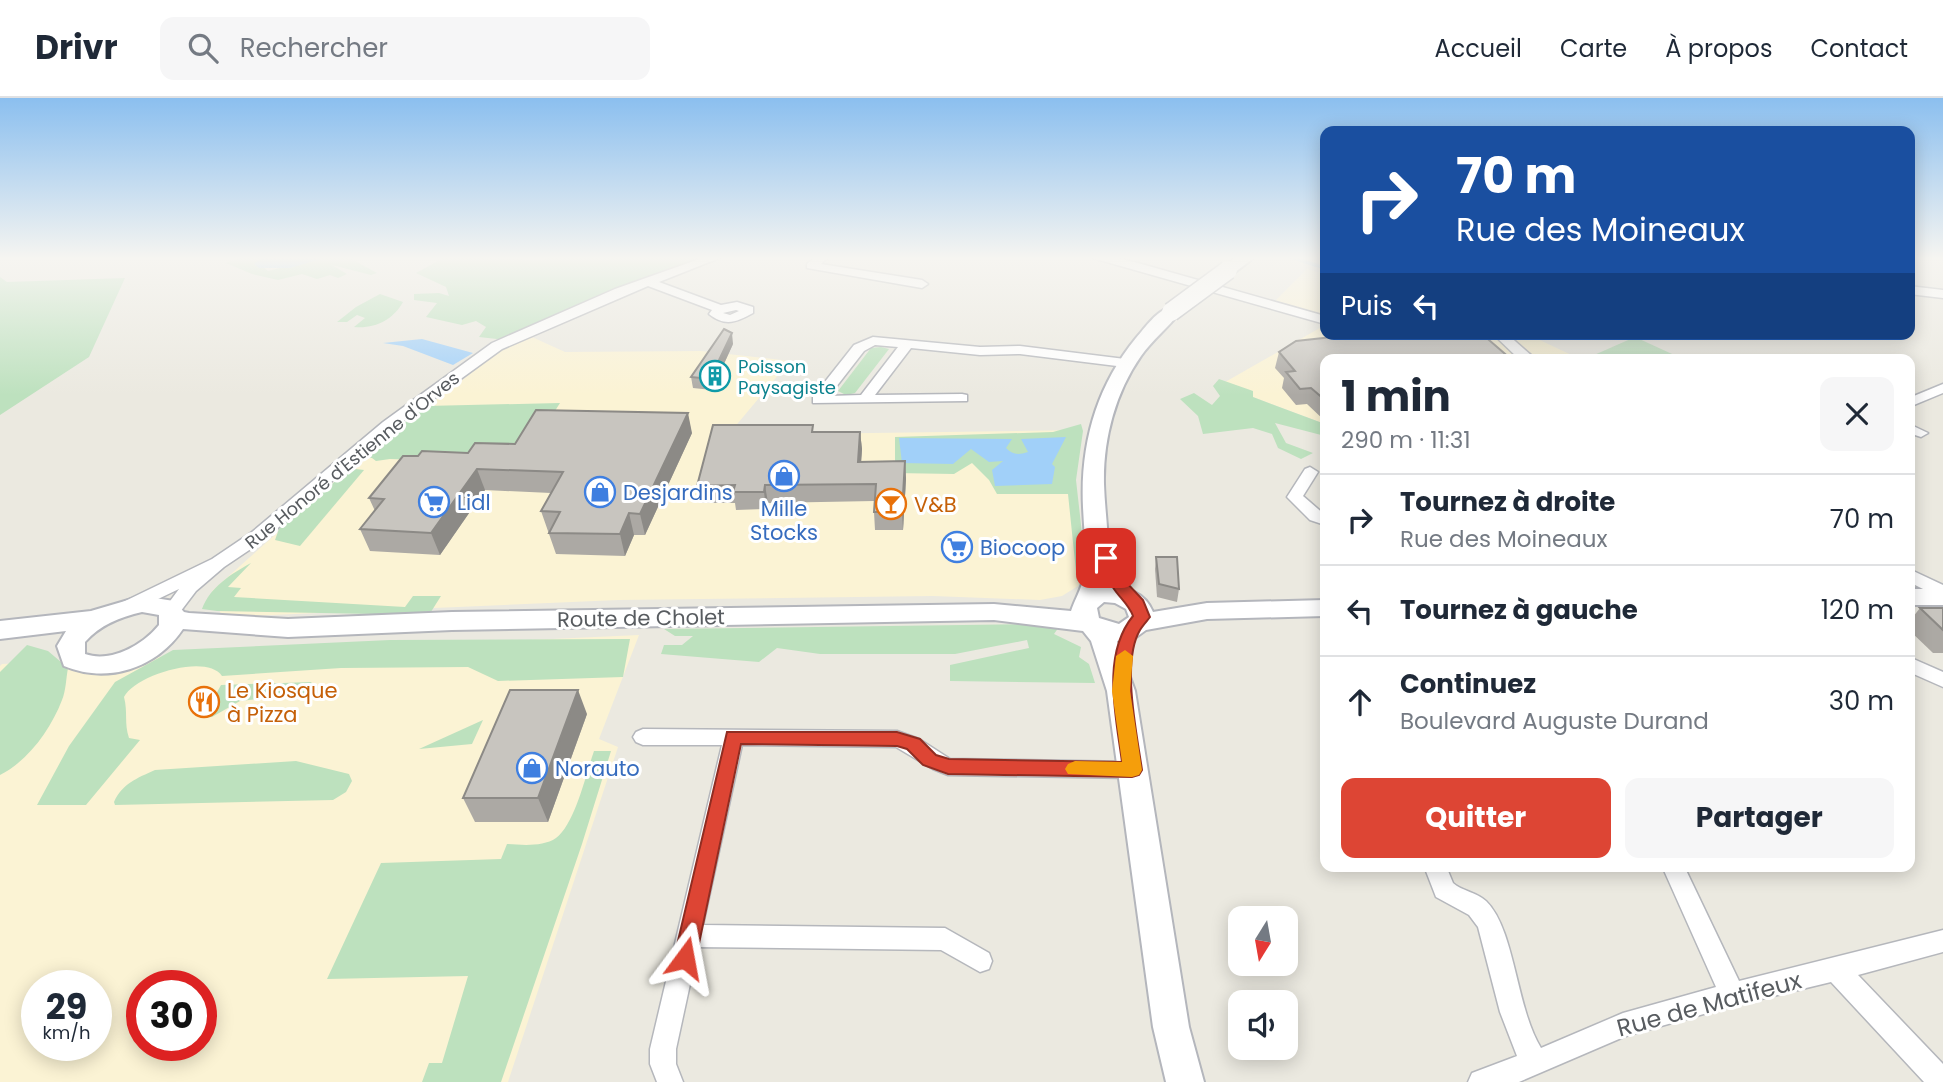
<!DOCTYPE html>
<html lang="fr">
<meta charset="utf-8">
<style>
:root{--surface:#fff;--page:#f6f6f7;--text:#1f2937;--muted:#747a83;--line:#e0e1e3;--accent:#dd4534}
body{margin:0;font-family:Poppins,sans-serif;background:var(--page);color:var(--text);height:100vh;display:flex;flex-direction:column;font-size:26px;white-space:nowrap}
*{box-sizing:border-box;margin:0}
p{font-size:23px;color:var(--muted)}
.icon{flex:none;width:38px;height:38px;fill:none;stroke:currentColor;stroke-width:2;stroke-linecap:round;stroke-linejoin:round}
.map{position:relative;flex:1;overflow:hidden}
.side{position:absolute;left:1320px;top:256px;width:595px;height:518px;display:flex;flex-direction:column;background:var(--surface);border-radius:14px;box-shadow:0 4px 18px #0003}
.side>*{flex:none}
.top-card{position:absolute;left:1320px;top:28px;width:595px;height:214px;border-radius:14px;box-shadow:0 4px 18px #0003;background:#1a4fa0;color:#fff;overflow:hidden}
.needle{width:46px;rotate:191deg}
.fabs{position:absolute;left:1228px;top:808px;display:grid;gap:14px}
.fabs a{display:grid;place-items:center;width:70px;height:70px;border-radius:14px;background:var(--surface);box-shadow:0 4px 18px #0003;font-size:35px}
.speed{position:absolute;left:21px;top:872px;display:flex;gap:14px;font-size:35px;font-weight:700;text-align:center}
.speed>*{display:grid;place-content:center;width:91px;height:91px;border-radius:50%;background:var(--surface);box-shadow:0 4px 18px #0003;line-height:1}
.speed small{font-size:18px;font-weight:400}
.speed .limit{border:10px solid #d22;background:#fff;color:#111}
.pin{position:absolute;display:grid;place-items:center;width:60px;height:60px;color:#fff;margin:-30px;border-radius:14px;box-shadow:0 4px 10px #0006}
.me{position:absolute;width:77px;margin:-38px;rotate:13deg;stroke-linejoin:round;filter:drop-shadow(0 0 5px #0008)}
.turn{display:flex;align-items:center;gap:24px;height:147px;padding:0 21px;font-size:32px}
.turn .icon{width:91px;height:91px;stroke-width:2.5}
.turn b{display:block;font-size:49px;line-height:60px}
.then{display:flex;align-items:center;height:66px;padding:0 21px;background:#0003;gap:14px;font-size:26px}
.round{display:grid;place-items:center;flex:none;width:74px;height:74px;border-radius:14px;background:var(--page)}
.overview{display:flex;align-items:center;justify-content:space-between;height:119px;padding:0 21px}
h1{font-size:42px;font-weight:700;line-height:52px}
.button{display:flex;gap:14px;margin-top:auto;padding:14px 21px}
.button a{flex:1;height:80px;border-radius:14px;background:var(--accent);color:#fff;font-size:28px;font-weight:700;line-height:80px;text-align:center}
.button a+a{background:var(--page);color:var(--text)}
ul{padding:0;list-style:none}
li{display:flex;align-items:center;gap:21px;height:91px;padding:0 21px;border-top:2px solid var(--line)}
li div{flex:1}
li b{display:block;font-size:26px}
li em{font-style:normal}
header{display:flex;align-items:center;gap:42px;box-sizing:border-box;height:98px;padding:0 35px;background:var(--surface);border-bottom:2px solid var(--line)}
header strong{font-size:33px}
nav{display:flex;gap:38px;margin-inline-start:auto;font-size:24px}
.search{width:490px;height:63px;background:var(--page);display:flex;align-items:center;gap:18px;box-sizing:border-box;padding:0 24px;border-radius:14px;color:var(--muted);font-size:26px}
.map>svg:first-child{display:block}
.commercial{fill:#fbf3d4;fill-rule:evenodd}
.green{fill:#bde1be}
.water{fill:#a1d0f9}
.lines{fill:none;stroke-linecap:round;stroke-linejoin:round}
.stream{stroke:#a1d0f9;stroke-width:3.5}
.minor-casing{stroke:#b5b7bc;stroke-width:3}
.secondary-casing{stroke:#b4b6bc;stroke-width:4}
.minor{fill:#fff;fill-rule:evenodd}
.secondary{fill:#fff;fill-rule:evenodd}
.secondary-bridge-casing{stroke:#b4b6bc;stroke-width:21;stroke-linecap:butt}
.secondary-bridge{stroke:#fff;stroke-width:18}
.wall{fill:#aca9a4}
.shaded-wall{fill:#8c8a86}
.building{fill:#c8c5bf;stroke:#8c8a86;stroke-width:2}
.route{fill:#dd4534;stroke:#902d22;stroke-width:2}
.slow{fill:#f59e0b}
.labels{text-anchor:middle;dominant-baseline:central;stroke-width:6;stroke-linejoin:round;paint-order:stroke}
.far-culture-label{font-size:18px;fill:#0d838f;stroke:#fff;text-anchor:start}
.far-street-label{font-size:18px;fill:#585c60;stroke:#fff}
.shop-label{font-size:21px;fill:#366cbe;stroke:#fff;text-anchor:start}
.food-label{font-size:21px;fill:#c56008;stroke:#fff;text-anchor:start}
.street-label{font-size:21px;fill:#585c60;stroke:#fff}
.near-street-label{font-size:24px;fill:#585c60;stroke:#fff}
</style>
<header>
<strong>Drivr</strong>
<div class="search"><svg class="icon" aria-label="search" viewBox="0 0 24 24"><circle cx="10" cy="10" r="6"/><path d="M15 15l6 6"/></svg>Rechercher</div>
<nav><a>Accueil</a><a>Carte</a><a>À propos</a><a>Contact</a></nav>
</header>
<div class="map">
<svg width="1943" height="984" viewBox="0 0 1943 984">
<rect width="100%" height="100%" fill="#ebe9e0"/>
<!-- commercial -->
<g class="commercial">
<path d="M1307 171 1325 176V218L1274 204Z"/>
<path d="M1325 227V236H1481L1488 242 1527 236 1580 261H1325V326L1220 287Z"/>
<path d="M532 239 565 254 701 253 790 263 728 337 1080 332 1074 394 1085 478 1078 488 1062 498 1040 502 933 498 618 502 222 519 212 493 360 361 500 253Z"/>
<path d="M639 537 599 641 618 649 508 984H0V568L2 566ZM37 887H96V947H37ZM142 887H201V947H142Z"/>
</g>
<!-- green -->
<g class="green">
<path d="M243 159H267L258 165 268 173 323 159H348L377 175 371 177 332 167 347 176 338 180 330 177 317 181 302 176 278 182 252 176 226 165Z"/>
<path d="M445 159 543 162 552 159H705L506 242 479 239 486 229 476 223 462 227 426 219 437 205 414 202V196L439 195 449 198 446 189 416 175Z"/>
<path d="M0 179 7 184 125 180 89 259 0 317Z"/>
<path d="M380 196 403 204C393 222 375 231 354 229L365 220 357 217 347 224H337L356 209Z"/>
<path d="M1635 239 1683 261H1585Z"/>
<path d="M881 249 889 251 855 295 846 297 838 293 871 250Z"/>
<path d="M1219 281 1253 293V299L1325 326V338L1275 325 1286 345 1313 355 1301 361 1278 350 1272 336 1253 330 1203 336 1198 318 1180 301 1194 295 1212 307 1220 298 1213 288Z"/>
<path d="M560 305 522 365 390 361 376 363 372 360H359L426 308Z"/>
<path d="M1081 326 1083 333 1076 382 1087 480 1077 483 1068 396H997L989 382 972 365 954 376 895 375V339L1053 334Z"/>
<path d="M356 371 364 372 300 448 275 442 279 431 345 375Z"/>
<path d="M251 465 228 489 241 490 234 499 405 509 413 498H441L429 517 217 513 202 511C210 489 231 476 251 465Z"/>
<path d="M1042 526 1059 529 1054 536 1081 549 1079 559 1089 566 1095 585 950 583V567L1029 550 1027 542 955 556H820L777 550 759 564 661 556 664 547H682L693 538H675L664 531Z"/>
<path d="M630 541 623 579 498 583 468 569 341 570 222 578C207 555 135 577 124 599 128 614 124 625 129 640L140 642 86 707H37L69 648 115 584 173 552 390 542Z"/>
<path d="M27 547 48 553 68 570C66 580 66 593 62 602 51 631 28 663 0 677V574Z"/>
<path d="M311 584 315 590 308 596 240 603 212 619 203 620 221 587Z"/>
<path d="M483 622 472 646 419 651Z"/>
<path d="M594 653H611L582 746 501 984H422L429 965H442L468 878 327 881 381 765 501 761 507 746C522 747 543 749 556 740 575 726 586 676 594 653Z"/>
<path d="M296 663 349 676 352 683 346 694 333 702 115 707 114 704C122 686 137 680 155 672Z"/>
</g>
<!-- water -->
<g class="water">
<path d="M264 159H327L290 170H259L254 166Z"/>
<path d="M422 241 473 255 453 267 403 248 383 245Z"/>
<path d="M1066 339 1052 366 1055 369 1052 386 995 388 992 372 1003 363 989 364 971 351 953 366 902 365 899 340 1012 341 1006 350C1013 357 1018 357 1028 354L1021 341Z"/>
</g>
<g class="lines">
<!-- stream -->
<path class="stream" d="M1291 159 1325 170"/>
<!-- minor casing -->
<g class="minor-casing">
<g id="minor">
<path d="M705 159H722L659 184 721 207 737 204 753 209V215C737 224 725 229 709 216L712 212 648 188 502 251 393 330 264 442 224 469 196 493 177 518 171 520 162 514 179 491 133 513H121L118 509 121 505 212 461 252 434 383 324 492 245 615 191ZM736 212 739 213 730 217 723 215Z"/>
<path d="M815 159H828L821 166 922 182 928 186 922 190 807 170V166Z"/>
<path d="M1089 159H1113L1138 165 1325 218V226Z"/>
<path d="M1909 188 1943 192V200L1909 196Z"/>
<path d="M1507 236 1532 258 1533 261H1519L1494 237Z"/>
<path d="M873 239 980 249 1020 248 1125 261 1132 265 1125 269 1020 256 980 257 911 250 875 297 962 296 967 297V303L813 305V299L854 247ZM875 247 898 249 861 297 829 298 864 253Z"/>
<path d="M1943 286V295L1909 309V300Z"/>
<path d="M1909 326 1928 335 1921 339 1909 335Z"/>
<path d="M1310 369 1318 374 1303 398 1325 417V427L1310 422 1287 399 1305 371Z"/>
<path d="M1909 471 1943 487V501L1909 484Z"/>
<path d="M1909 559 1943 574V589L1909 574Z"/>
<path d="M643 631 897 633 919 641 950 661 1132 664 1139 666 1142 672 1139 678 1132 680 948 677 933 671 896 649 742 647 703 827 945 830 989 855 992 863 989 871 980 874 941 852 698 849 676 951V966L683 984H657L650 966V951L722 647H643L636 644 633 639 636 634Z"/>
<path d="M1424 768H1446L1453 785C1462 793 1476 794 1486 803 1515 831 1516 910 1541 950L1623 915 1716 889 1662 768H1684L1739 883 1943 832V854L1858 877 1943 966V984H1924L1831 884 1732 908 1626 938 1519 984H1468L1472 975 1517 958 1500 914 1478 829 1469 817 1436 799Z"/>
</g>
</g>
<!-- secondary casing -->
<g class="secondary-casing">
<g id="secondary">
<path d="M1236 159H1255L1234 175H1222L1220 172Z"/>
<path d="M1171 209 1180 214C1168 230 1152 242 1141 258 1115 295 1103 342 1104 386 1105 420 1112 454 1106 488 1126 489 1145 494 1153 514L1207 505 1325 502V518L1207 521 1146 532 1135 540 1117 543 1135 593 1189 929 1204 984H1166L1153 929 1107 593 1091 543 1083 533 994 522 452 532 288 539 183 531C156 571 107 586 64 568L57 548 66 533 0 541V523L91 513 142 498 174 503 184 514 189 515 288 521 452 514 994 506 1071 513C1075 501 1081 492 1084 479 1087 455 1084 432 1083 409 1080 347 1096 289 1136 240 1145 230 1157 212 1171 209ZM1104 504 1115 505 1126 511 1129 519 1119 526 1099 520 1097 510ZM142 514 159 517V527C143 547 111 565 85 556V544C100 527 120 519 142 514Z"/>
<rect x="1909" y="491" width="34" height="16"/>
</g>
</g>
<!-- minor -->
<use href="#minor" class="minor"/>
<!-- secondary -->
<use href="#secondary" class="secondary"/>
<!-- secondary-bridge casing -->
<g class="secondary-bridge-casing">
<path id="secondary-bridge" d="M1171 214 1228 172"/>
</g>
<!-- secondary-bridge -->
<use href="#secondary-bridge" class="secondary-bridge"/>
</g>
<!-- wall -->
<g class="wall">
<path d="M733 246 712 292 693 290 691 279Z"/>
<path d="M1279 254 1325 261V323L1307 306 1296 307 1282 290 1284 280 1275 270Z"/>
<path d="M813 334H860L862 351 861 364 905 363 906 381 903 432H875L874 414V403L768 405 766 411 736 412 735 405H700L697 388Z"/>
<path d="M692 335 645 437H634L625 458 556 456 541 413 551 395 485 392 440 457 370 453 360 431 375 413 369 400 418 358 468 355 515 346Z"/>
<path d="M1156 459 1179 491 1177 504 1157 499 1155 471Z"/>
<path d="M1920 510H1943V555H1933L1909 532V524Z"/>
<path d="M587 616 548 724H475L463 700Z"/>
</g>
<!-- shaded-wall -->
<g class="shaded-wall">
<path d="M732 235 733 246 712 292 710 281Z"/>
<path d="M688 315 692 335 645 437 640 416Z"/>
<path d="M860 334 862 351 860 381 858 364Z"/>
<path d="M905 363 906 381 903 432 902 414Z"/>
<path d="M477 371 485 392 440 457 431 435Z"/>
<path d="M765 387 768 405 766 411 764 394Z"/>
<path d="M629 415 634 437 625 458 620 436Z"/>
<path d="M578 592 587 616 548 724 538 700Z"/>
</g>
<!-- building -->
<g class="building">
<path d="M724 231 732 235 710 281 691 279Z"/>
<path d="M1360 236H1482L1511 261H1325V302L1311 290 1300 291 1286 274 1295 273 1279 254 1296 243Z"/>
<path d="M536 312 688 315 640 416 629 415 620 436 549 435 560 414 541 413 563 374 477 371 431 435 360 431 384 401 369 400 403 358H418L422 353 468 355 475 345 515 346Z"/>
<path d="M713 327H813L812 334H860L858 364 905 363 902 414H874L876 386 765 387 764 394H733L735 387 697 388Z"/>
<path d="M1156 459H1177L1179 491 1159 486Z"/>
<path d="M1920 510H1943V532Z"/>
<path d="M510 592H578L538 700H463Z"/>
</g>
<!-- sky -->
<linearGradient id="sky" x2="0" y2="1"><stop stop-color="#8bbfef"/><stop offset="0.54" stop-color="#f6f5f1"/><stop offset="1" stop-color="#f6f5f1" stop-opacity="0"/></linearGradient>
<rect width="1943" height="297" fill="url(#sky)"/>
<!-- route -->
<path class="route" d="M1106 455 1111 456 1124 482 1143 502 1150 519C1147 523 1143 527 1140 532 1121 564 1137 636 1142 672L1139 677 1132 679 948 676 923 667 907 651 897 648 741 646 696 860 692 867 685 870 677 867 674 860 727 634H897L920 641 936 657 949 661 1122 664C1116 618 1101 557 1133 518 1129 507 1120 500 1114 491 1107 481 1103 470 1098 460Z"/>
<!-- slow -->
<path class="slow" d="M1125 552 1133 558 1130 593 1142 672 1139 677 1132 679 1068 676 1065 671 1068 666 1075 663 1122 664 1112 593 1116 558Z"/>
<!-- icons -->
<defs>
<g id="building-ring" transform="scale(1.575)"><circle r="9.5" fill="#fff" stroke="#0f9aa8" stroke-width="1.5"/><path d="M-4-6H4V6H1V3H-1V6H-4ZM-2.5-4.3h1.7v1.8h-1.7ZM.8-4.3h1.7v1.8H.8ZM-2.5-1h1.7V.8h-1.7ZM.8-1h1.7V.8H.8Z" fill="#0f9aa8"/></g>
<g id="shop-ring" transform="scale(1.575)"><circle r="9.5" fill="#fff" stroke="#3f7fe0" stroke-width="1.5"/><path d="M-5-2.5h2.3a2.7 3.5 0 0 1 5.4 0H5L5.5 6h-11ZM-1.5-2.5h3a1.5 2.3 0 0 0-3 0Z" fill="#3f7fe0"/></g>
<g id="supermarket-ring" transform="scale(1.575)"><circle r="9.5" fill="#fff" stroke="#3f7fe0" stroke-width="1.5"/><path d="M-6-5.5h2.5l.6 2H6L4.5 2H-2.5L-4.4-4H-6ZM-1.5 3.2a1.3 1.3 0 1 0 .1 0ZM3 3.2a1.3 1.3 0 1 0 .1 0Z" fill="#3f7fe0"/></g>
<g id="bar-ring" transform="scale(1.575)"><circle r="9.5" fill="#fff" stroke="#e8710a" stroke-width="1.5"/><path d="M-6-5H6L.8 .8V4.5H3.5V6h-7V4.5H-.8V.8Z" fill="#e8710a"/></g>
<g id="restaurant-ring" transform="scale(1.575)"><circle r="9.5" fill="#fff" stroke="#e8710a" stroke-width="1.5"/><path d="M-5-6h1v4h1v-4h1v4h1v-4h1v5L-1.5 .5V6h-2V.5L-5-1ZM5-6V6H3V1.5H1.5Q1.5-4 5-6Z" fill="#e8710a"/></g>
</defs>
<g fill-rule="evenodd">
<use href="#building-ring" x="715" y="278"/>
<use href="#shop-ring" x="784" y="378"/>
<use href="#shop-ring" x="600" y="394"/>
<use href="#supermarket-ring" x="434" y="404"/>
<use href="#bar-ring" x="891" y="406"/>
<use href="#supermarket-ring" x="957" y="449"/>
<use href="#restaurant-ring" x="204" y="604"/>
<use href="#shop-ring" x="532" y="670"/>
</g>
<g class="labels">
<!-- far-culture labels -->
<g class="far-culture-label">
<text x="738" y="268">Poisson<tspan x="738" dy="21">Paysagiste</tspan></text>
</g>
<!-- far-street labels -->
<g class="far-street-label">
<text transform="translate(352 362) rotate(-39)">Rue Honoré d'Estienne d'Orves</text>
</g>
<!-- shop labels -->
<g class="shop-label">
<text x="623" y="394">Desjardins</text>
<text x="457" y="404">Lidl</text>
<text x="784" y="410" text-anchor="middle">Mille<tspan x="784" dy="24">Stocks</tspan></text>
<text x="980" y="449">Biocoop</text>
<text x="555" y="670">Norauto</text>
</g>
<!-- food labels -->
<g class="food-label">
<text x="914" y="406">V&amp;B</text>
<text x="227" y="592">Le Kiosque<tspan x="227" dy="24">à Pizza</tspan></text>
</g>
<!-- street labels -->
<g class="street-label">
<text transform="translate(641 520) rotate(-1)">Route de Cholet</text>
</g>
<!-- near-street labels -->
<g class="near-street-label">
<text transform="translate(1709 906) rotate(-15)">Rue de Matifeux</text>
</g>
</g>
</svg>
<div class="fabs">
<a><svg class="needle" viewBox="-14 -14 28 28"><path d="M0-13l5 13h-10z" fill="#e53935"/><path d="M0 13l5-13h-10z" fill="#747a83"/></svg></a>
<a><svg class="icon" aria-label="sound" viewBox="0 0 24 24"><path d="M4 9h4l5-4v14l-5-4H4zM17 9q2 3 0 6"/></svg></a>
</div>
<div class="speed"><div>29<small>km/h</small></div><div class="limit">30</div></div>
<div class="pin" style="left:1106px;top:460px;background:#d93025"><svg class="icon" aria-label="arrive" viewBox="0 0 24 24"><path d="M6 21V4h12l-3 4 3 4H6"/></svg></div>
<svg class="me" style="left:685px;top:860px" viewBox="-20 -20 40 40"><path d="M0-17L14 15 0 8-14 15z" fill="#dd4534" stroke="#fff" stroke-width="4"/></svg>
<div class="top-card">
<div class="turn"><svg class="icon" aria-label="right" viewBox="0 0 24 24"><path d="M7 20v-9h11M14 6l5 5-5 5"/></svg><div><b>70 m</b>Rue des Moineaux</div></div>
<div class="then">Puis<svg class="icon" aria-label="left" viewBox="0 0 24 24"><path d="M17 20v-9H6M10 6l-5 5 5 5"/></svg></div>
</div>
<section class="side">
<div class="overview"><div><h1>1 min</h1><p>290 m · 11:31</p></div><a class="round"><svg class="icon" aria-label="close" viewBox="0 0 24 24"><path d="M6 6l12 12M18 6L6 18"/></svg></a></div>
<ul>
<li><svg class="icon" aria-label="right" viewBox="0 0 24 24"><path d="M7 20v-9h11M14 6l5 5-5 5"/></svg><div><b>Tournez à droite</b><p>Rue des Moineaux</p></div><em>70 m</em></li>
<li><svg class="icon" aria-label="left" viewBox="0 0 24 24"><path d="M17 20v-9H6M10 6l-5 5 5 5"/></svg><div><b>Tournez à gauche</b></div><em>120 m</em></li>
<li><svg class="icon" aria-label="ahead" viewBox="0 0 24 24"><path d="M12 20V5M6 11l6-6 6 6"/></svg><div><b>Continuez</b><p>Boulevard Auguste Durand</p></div><em>30 m</em></li>
</ul>
<div class="button"><a>Quitter</a><a>Partager</a></div>
</section>
</div>
